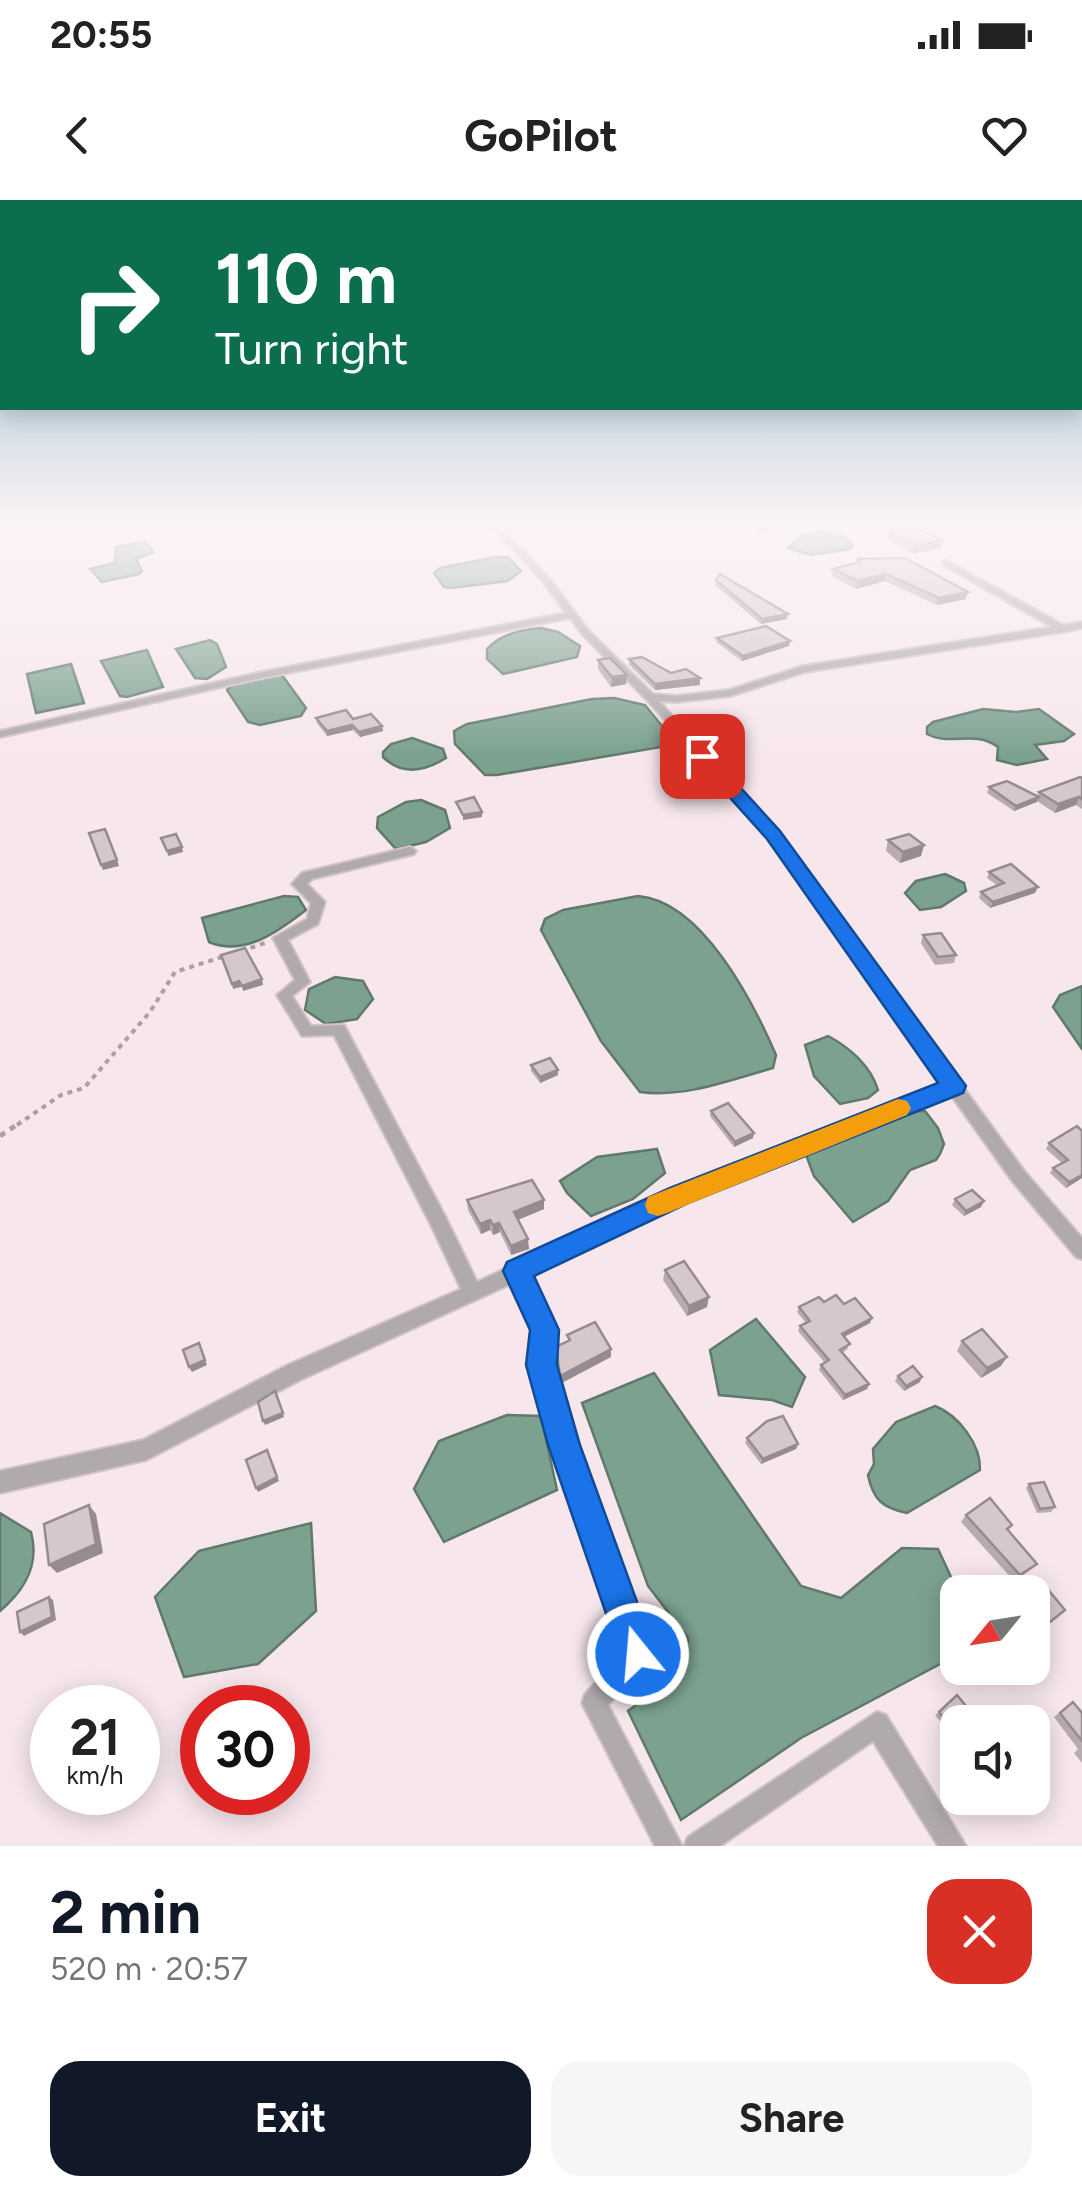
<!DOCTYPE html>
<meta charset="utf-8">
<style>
:root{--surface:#fff;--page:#f6f6f6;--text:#222;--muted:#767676;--accent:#111827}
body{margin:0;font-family:Figtree,sans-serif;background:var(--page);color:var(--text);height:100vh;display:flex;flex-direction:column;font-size:38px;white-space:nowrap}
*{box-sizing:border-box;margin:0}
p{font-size:32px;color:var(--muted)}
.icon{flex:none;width:55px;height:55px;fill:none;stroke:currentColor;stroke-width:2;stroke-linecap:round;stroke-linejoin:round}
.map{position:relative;height:1646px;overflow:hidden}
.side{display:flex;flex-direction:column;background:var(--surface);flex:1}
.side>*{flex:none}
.hud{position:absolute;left:0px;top:0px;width:1082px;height:210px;box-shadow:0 5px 25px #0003;background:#0b6e4f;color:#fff;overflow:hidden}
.needle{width:65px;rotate:240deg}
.buttons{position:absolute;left:940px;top:1375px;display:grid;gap:20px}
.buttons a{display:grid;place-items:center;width:110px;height:110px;border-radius:20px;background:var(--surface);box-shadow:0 5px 25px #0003;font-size:50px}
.speed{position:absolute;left:30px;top:1485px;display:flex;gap:20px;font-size:50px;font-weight:700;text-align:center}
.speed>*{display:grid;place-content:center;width:130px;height:130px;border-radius:50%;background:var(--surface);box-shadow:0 5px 25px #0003;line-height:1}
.speed small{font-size:25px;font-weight:400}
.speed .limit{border:15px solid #d22;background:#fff;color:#111}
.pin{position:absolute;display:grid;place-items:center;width:85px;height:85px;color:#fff;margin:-42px;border-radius:20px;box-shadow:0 5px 15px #0006}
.me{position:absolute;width:110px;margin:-55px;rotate:343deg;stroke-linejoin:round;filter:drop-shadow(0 0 8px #0008)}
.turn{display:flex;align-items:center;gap:35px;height:210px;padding:0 50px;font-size:45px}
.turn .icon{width:130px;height:130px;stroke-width:2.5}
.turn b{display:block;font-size:70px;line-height:85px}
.round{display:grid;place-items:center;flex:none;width:105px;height:105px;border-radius:30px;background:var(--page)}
.summary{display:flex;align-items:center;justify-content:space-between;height:170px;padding:0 50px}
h1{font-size:60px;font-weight:700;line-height:75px;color:var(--accent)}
.cta{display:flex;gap:20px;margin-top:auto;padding:20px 50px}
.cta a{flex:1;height:115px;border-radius:30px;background:var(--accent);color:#fff;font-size:40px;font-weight:700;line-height:115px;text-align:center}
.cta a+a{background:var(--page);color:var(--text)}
.status{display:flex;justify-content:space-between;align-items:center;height:70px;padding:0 50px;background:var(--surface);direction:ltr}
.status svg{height:28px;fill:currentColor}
header{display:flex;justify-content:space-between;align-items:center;height:130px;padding:0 50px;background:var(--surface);font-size:45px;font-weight:700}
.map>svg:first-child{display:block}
.water{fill:#7ca28f;stroke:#60796c;stroke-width:2.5}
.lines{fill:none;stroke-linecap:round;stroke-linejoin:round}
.minor-casing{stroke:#d0c2c6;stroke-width:4}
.path-far1{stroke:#ab9fa3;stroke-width:4;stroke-dasharray:5 5;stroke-linecap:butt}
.path{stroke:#ab9fa3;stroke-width:5;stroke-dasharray:6 6;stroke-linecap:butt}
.minor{fill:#b1aaac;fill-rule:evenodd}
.wall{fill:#b8abaf}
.shaded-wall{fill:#968b8e}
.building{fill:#d6c7cb;stroke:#968b8e;stroke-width:2.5}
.route{fill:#1a73e8;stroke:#114b97;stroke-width:2.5}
.slow{fill:#f59e0b}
</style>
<div class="status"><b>20:55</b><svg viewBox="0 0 49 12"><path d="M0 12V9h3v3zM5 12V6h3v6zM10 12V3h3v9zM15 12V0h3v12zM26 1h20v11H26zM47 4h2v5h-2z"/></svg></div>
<header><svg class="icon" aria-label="back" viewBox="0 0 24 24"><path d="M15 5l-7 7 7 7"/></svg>GoPilot<svg class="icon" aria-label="heart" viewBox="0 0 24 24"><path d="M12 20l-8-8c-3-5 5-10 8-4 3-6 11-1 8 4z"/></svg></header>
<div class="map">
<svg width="1082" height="1646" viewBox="0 0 1082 1646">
<rect width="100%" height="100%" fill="#f7e7ec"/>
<!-- water -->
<g class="water">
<path d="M822 331 842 335 853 345 850 349 811 355 788 348 802 336Z"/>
<path d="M145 342 154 352 136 359 142 371 139 374 102 382 90 369 115 363 116 347Z"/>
<path d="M496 357H508L521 371 508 381 451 388 444 387 434 373 440 368Z"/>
<path d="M541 428 558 432 580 446 577 457 503 474 487 459V449C501 434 520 430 541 428Z"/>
<path d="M210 440 217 444 226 467 207 479 195 478 176 449Z"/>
<path d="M147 450 163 487 127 497 120 496 101 461Z"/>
<path d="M71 464 84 503 36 513 27 474Z"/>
<path d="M282 475 306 508 301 516 260 525 248 522 227 490 233 484Z"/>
<path d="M614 498 645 505 671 537 667 546 497 575H485L455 544 454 531 467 524 592 499Z"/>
<path d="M983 509 1016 512 1039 509 1074 534 1064 541 1035 545 1047 559 1017 565 997 560 998 547C973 529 951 547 927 534V527L933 522Z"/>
<path d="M412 538 443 549 446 558C425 571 402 576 383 557V552L391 544Z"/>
<path d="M421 600 445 610 450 628 426 642 396 649 377 628 378 617 406 602Z"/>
<path d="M945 674 964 683 966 691 941 707 920 710 905 693 916 681Z"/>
<path d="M284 696 298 697 306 710C279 731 244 757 209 742L202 718Z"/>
<path d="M638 696C702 701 753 802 776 855L773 868C730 880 685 898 640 892L601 841 541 730 545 719 563 710Z"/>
<path d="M335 777 363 781 373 799 357 819 326 824 305 810 309 789Z"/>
<path d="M1082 786V849L1053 807 1060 795Z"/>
<path d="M828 836C849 847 871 866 878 890L868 898 840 904 814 876 805 845Z"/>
<path d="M925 911 938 928 944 944 940 954 936 960 910 970 888 1001 853 1022 814 976 806 955 908 912Z"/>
<path d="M657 949 665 973 633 999 591 1016 567 993 560 981 597 957Z"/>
<path d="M756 1119 805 1177 792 1207 772 1200 719 1195 710 1150Z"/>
<path d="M654 1173 801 1386 841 1398 902 1348 938 1349 958 1392 957 1455 801 1538 681 1620 628 1511 686 1469 688 1438 648 1386 582 1203Z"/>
<path d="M935 1206C958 1215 981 1244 980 1270L907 1313C883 1308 873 1300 868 1275L874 1264 873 1249 896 1222Z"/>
<path d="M507 1215 541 1216 557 1290 444 1342 414 1289 439 1241Z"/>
<path d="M0 1313 31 1332C40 1365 25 1390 0 1411Z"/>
<path d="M311 1323 316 1411 258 1464 184 1477 155 1397 199 1351Z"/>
</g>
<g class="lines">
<!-- minor casing -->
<g class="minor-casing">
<g id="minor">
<path d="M489 324H498L550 379 588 430 653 494 677 496 729 490 803 466 1052 427 943 365V361L946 360 1063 425 1082 422V428L1063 432 805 472 730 496 677 502 659 501 777 632 1025 972 1082 1038V1059L1076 1057 1013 982 951 895 685 1000 529 1076 555 1130 551 1165 574 1245 650 1454 646 1462 608 1505 682 1646H655L582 1503 585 1494 625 1451 554 1245 531 1165 535 1130 513 1083 302 1179 146 1260 0 1293V1271L143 1240 288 1165 461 1089 432 1027 334 835 302 836 277 795 295 780 273 738 307 719 311 703 292 684 302 673 410 647 416 651 414 654 312 679 307 684 325 702 318 724 288 740 310 782 292 796 311 826 344 825 447 1020 477 1082 673 990 944 885 769 638 646 499 582 434 570 418 257 479 0 537V531L257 473 566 413 544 383Z"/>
<path d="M877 1512 886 1515 966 1646H938L873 1541 720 1646H684L688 1637Z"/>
</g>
</g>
<!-- path-far1 -->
<g class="path-far1">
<path d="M241 751 265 743"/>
<path d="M17 925 61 895 84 888 150 812 175 772 222 757"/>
</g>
<!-- path -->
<path class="path" d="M0 936 21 922"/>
<!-- minor -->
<use href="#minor" class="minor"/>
</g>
<!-- wall -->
<g class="wall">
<path d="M889 331 942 340 940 348 913 354 888 339Z"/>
<path d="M858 359 966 399 937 405 885 381 856 389 832 376 833 369 857 363Z"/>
<path d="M716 380 787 419 761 424 715 385Z"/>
<path d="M717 438 789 446 742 461 716 442Z"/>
<path d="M629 459 671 473 700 478V485L655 490 629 465Z"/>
<path d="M598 460 627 475 626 484 611 487 598 469Z"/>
<path d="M316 518 353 519 383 531 360 537 353 530 327 536 317 523Z"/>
<path d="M1082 578V609L1076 605 1055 613 1037 601 1014 611 987 593 989 587 1037 596 1039 592Z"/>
<path d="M888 640 924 645 921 656 900 663 886 651Z"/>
<path d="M989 672 1035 693 990 708 979 698 981 692 998 686 987 678Z"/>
<path d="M923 735 956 755 954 763 935 765 921 743Z"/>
<path d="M531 865 558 870V875L540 883 531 871Z"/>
<path d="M711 911 753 938 734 947 710 916Z"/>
<path d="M1082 931V978L1066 988 1050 973 1053 968 1062 963 1046 949 1049 943Z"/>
<path d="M955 999 984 1001 981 1007 964 1016 952 1005Z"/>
<path d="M467 1000 544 1009 518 1020 529 1049 511 1055 500 1032 493 1035 490 1030 481 1034 468 1010Z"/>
<path d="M665 1070 707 1107 687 1116 663 1080Z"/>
<path d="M824 1102 844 1104 870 1123 844 1137 848 1149 842 1153 869 1184 867 1189 843 1200 819 1170 821 1165 825 1163 798 1131 800 1126 806 1123 797 1112 799 1107Z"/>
<path d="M962 1141 1001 1166 981 1178 957 1151Z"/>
<path d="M898 1176 920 1182 904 1191 895 1181Z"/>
<path d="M747 1238 798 1244 796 1249 761 1264 745 1243Z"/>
<path d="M1029 1284 1055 1307 1051 1312 1037 1313 1026 1288Z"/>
<path d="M966 1315 1012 1325 1008 1330 1030 1370 1014 1381 961 1322Z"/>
<path d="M1073 1502 1082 1513V1563L1074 1553 1078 1549 1054 1517Z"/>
<path d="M939 1512 958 1522V1535L955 1531 951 1535 935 1515Z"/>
</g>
<!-- shaded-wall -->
<g class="shaded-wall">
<path d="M774 324H789L757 334V329Z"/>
<path d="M942 340 940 348 913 354 915 346Z"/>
<path d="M886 374 885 381 856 389 858 381Z"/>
<path d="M968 392 966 399 937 405 939 398Z"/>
<path d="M788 414 787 419 761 424 762 419Z"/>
<path d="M790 441 789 446 742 461 743 456Z"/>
<path d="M627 475 626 484 611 487 612 477Z"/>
<path d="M700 478V485L655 490V484Z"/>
<path d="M352 525 353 530 327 536V531Z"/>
<path d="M382 526 383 531 360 537 359 532Z"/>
<path d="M1039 597 1037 602 1014 611 1016 606Z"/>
<path d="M1079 597 1076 605 1055 613 1058 604Z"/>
<path d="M482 612V617L463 620V615Z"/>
<path d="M924 645 921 656 900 663 903 652Z"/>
<path d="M182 647 183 652 168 656 167 651Z"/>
<path d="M117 660 119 666 103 670 101 665Z"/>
<path d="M1038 687 1035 693 990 708 993 702Z"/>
<path d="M262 779 263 785 243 791 242 786Z"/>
<path d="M239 781 241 787 233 789 232 784Z"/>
<path d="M558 870V875L540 883V877Z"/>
<path d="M754 933 753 938 734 947 735 942Z"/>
<path d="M1082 975V978L1066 988 1069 982Z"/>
<path d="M544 1000V1009L515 1021 514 1012Z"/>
<path d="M984 1001 981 1007 964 1016 966 1011Z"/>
<path d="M490 1020V1030L481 1034 480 1024Z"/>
<path d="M499 1023 500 1032 493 1035V1025Z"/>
<path d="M528 1039 529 1049 511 1055V1046Z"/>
<path d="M709 1097 707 1107 687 1116 689 1106Z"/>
<path d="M872 1118 870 1123 840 1139 842 1134Z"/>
<path d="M199 1143 207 1165 192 1172 189 1167Z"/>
<path d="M611 1149V1157L560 1184V1176Z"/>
<path d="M1007 1157 1001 1166 981 1178 987 1168Z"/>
<path d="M922 1177 920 1182 904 1191 906 1186Z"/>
<path d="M869 1184 867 1189 843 1200 845 1195Z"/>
<path d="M283 1213 284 1217 265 1225 263 1221Z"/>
<path d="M798 1244 796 1249 761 1264 763 1259Z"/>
<path d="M267 1250 279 1281 258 1292 256 1288Z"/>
<path d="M89 1305 96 1314 103 1353 57 1373 49 1365Z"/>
<path d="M49 1397 53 1400 56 1420 24 1436 20 1432Z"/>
<path d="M667 1455 666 1458 650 1464V1460Z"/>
</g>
<!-- building -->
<g class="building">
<path d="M913 326 942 340 915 346 889 331Z"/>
<path d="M905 358 968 392 939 398 886 374 858 381 833 369 859 362 858 359Z"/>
<path d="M720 374 788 414 762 419 716 380Z"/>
<path d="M766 426 790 441 743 456 717 438Z"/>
<path d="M642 457 671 473 686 469 700 478 655 484 629 459Z"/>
<path d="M610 458 627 475 612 477 598 460Z"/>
<path d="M346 510 353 519 371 514 382 526 359 532 352 525 327 531 316 518Z"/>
<path d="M1080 577 1082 578V599L1079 597 1058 604 1039 592Z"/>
<path d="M1007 581 1039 597 1016 606 989 587Z"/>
<path d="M474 597 482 612 463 615 456 602Z"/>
<path d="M105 629 117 660 101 665 89 633Z"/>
<path d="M176 634 182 647 167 651 161 638Z"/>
<path d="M909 634 924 645 903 652 888 640Z"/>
<path d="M1011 664 1038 687 993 702 981 692 1004 683 989 672Z"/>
<path d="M941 733 956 755 938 757 923 735Z"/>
<path d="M245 748 262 779 242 786 239 781 232 784 221 755Z"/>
<path d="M550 858 558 870 540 877 531 865Z"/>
<path d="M728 903 754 933 735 942 711 911Z"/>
<path d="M1077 926 1082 931V975L1069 982 1053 968 1068 960 1049 943Z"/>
<path d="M532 980 544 1000 514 1012 528 1039 511 1046 499 1023 493 1025 490 1020 480 1024 467 1000Z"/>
<path d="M972 990 984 1001 966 1011 955 999Z"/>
<path d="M684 1061 709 1097 689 1106 665 1070Z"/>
<path d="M836 1095 844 1104 855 1098 872 1118 842 1134 850 1144 840 1150 869 1184 845 1195 821 1165 829 1160 800 1126 810 1121 799 1107 819 1097 824 1102Z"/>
<path d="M595 1122 611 1149 560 1176 556 1147 570 1140 567 1135Z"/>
<path d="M982 1129 1007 1157 987 1168 962 1141Z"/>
<path d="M199 1143 205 1160 189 1167 183 1150Z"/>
<path d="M913 1166 922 1177 906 1186 898 1176Z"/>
<path d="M275 1191 283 1213 263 1221 258 1202Z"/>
<path d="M783 1216 798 1244 763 1259 747 1238 767 1221Z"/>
<path d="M267 1250 277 1277 256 1288 246 1260Z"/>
<path d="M1044 1282 1055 1307 1040 1309 1029 1284Z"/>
<path d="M990 1298 1012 1325 1007 1329 1037 1364 1020 1375 966 1315Z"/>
<path d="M89 1305 96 1344 49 1365 44 1324Z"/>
<path d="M1041 1381 1065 1410 1035 1434 1032 1430V1392H1026Z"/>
<path d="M49 1397 52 1417 20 1432 17 1412Z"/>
<path d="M661 1437 667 1455 650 1460 654 1449 651 1440Z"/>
<path d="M957 1495 979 1522H958V1529L954 1532 939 1512Z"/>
<path d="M1073 1502 1082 1513V1541L1060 1513Z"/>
</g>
<!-- sky -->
<linearGradient id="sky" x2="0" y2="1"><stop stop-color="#7dadc4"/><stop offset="0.58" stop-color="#fbf4f6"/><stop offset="1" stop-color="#fbf4f6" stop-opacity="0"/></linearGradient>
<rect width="1082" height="555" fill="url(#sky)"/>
<!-- route -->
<path class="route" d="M696 552H708L780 631 966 886 963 893 688 1003 534 1076 559 1130 557 1165 580 1245 656 1454 651 1467 638 1472 625 1467 620 1454 548 1245 526 1165 530 1130 503 1071 507 1062 670 988 938 883 767 639 696 560Z"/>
<!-- slow -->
<path class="slow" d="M898 899 907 901 911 908 907 915 667 1013 658 1016 648 1013 645 1005 648 997Z"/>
</svg>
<div class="buttons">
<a><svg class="needle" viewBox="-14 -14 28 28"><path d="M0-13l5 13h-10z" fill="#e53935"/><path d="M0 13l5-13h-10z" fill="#767676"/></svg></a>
<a><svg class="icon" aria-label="sound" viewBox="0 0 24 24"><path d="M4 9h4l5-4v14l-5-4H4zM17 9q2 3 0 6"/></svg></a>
</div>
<div class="speed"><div>21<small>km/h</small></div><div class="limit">30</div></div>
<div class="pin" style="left:702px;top:556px;background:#d93025"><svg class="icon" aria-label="arrive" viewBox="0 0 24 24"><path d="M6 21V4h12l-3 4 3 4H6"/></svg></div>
<svg class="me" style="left:638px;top:1454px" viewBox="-20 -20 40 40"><circle r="17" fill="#1a73e8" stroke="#fff" stroke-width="3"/><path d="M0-11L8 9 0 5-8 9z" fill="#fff"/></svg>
<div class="hud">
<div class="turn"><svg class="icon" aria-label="right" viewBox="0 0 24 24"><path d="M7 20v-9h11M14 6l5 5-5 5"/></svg><div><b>110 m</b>Turn right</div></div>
</div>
</div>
<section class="side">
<div class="summary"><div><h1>2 min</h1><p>520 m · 20:57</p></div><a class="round" style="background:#d93025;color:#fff"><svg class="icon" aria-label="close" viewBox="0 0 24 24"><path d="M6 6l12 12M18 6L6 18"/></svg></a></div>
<div class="cta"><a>Exit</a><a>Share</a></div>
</section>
